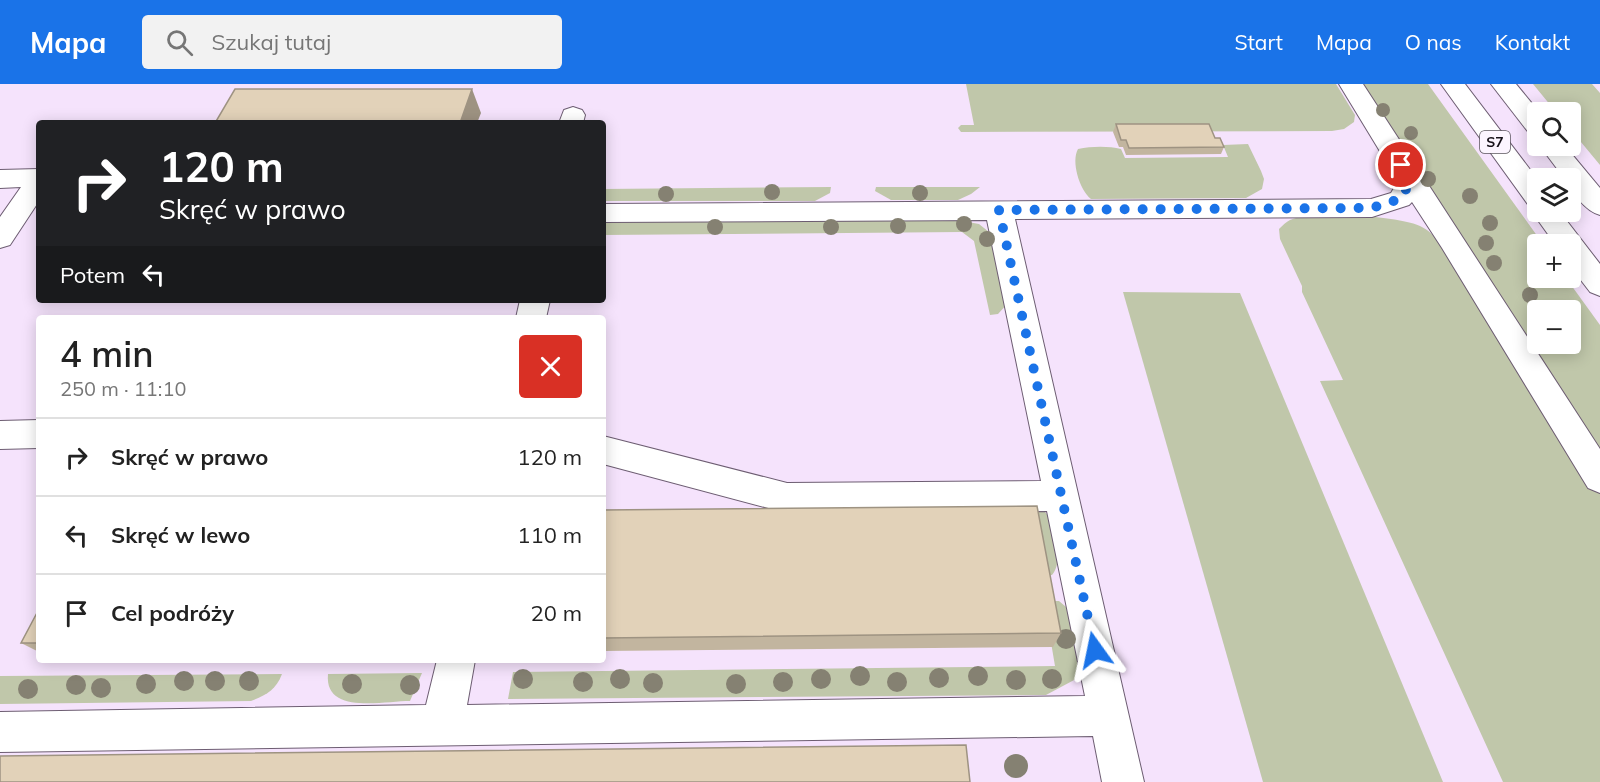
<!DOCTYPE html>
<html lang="pl">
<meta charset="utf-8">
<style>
:root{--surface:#fff;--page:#f2f2f2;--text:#222;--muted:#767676;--line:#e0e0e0;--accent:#1a73e8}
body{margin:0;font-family:Mulish,sans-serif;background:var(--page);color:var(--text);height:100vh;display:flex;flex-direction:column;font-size:22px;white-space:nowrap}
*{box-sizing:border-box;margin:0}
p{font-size:20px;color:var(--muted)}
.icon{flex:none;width:33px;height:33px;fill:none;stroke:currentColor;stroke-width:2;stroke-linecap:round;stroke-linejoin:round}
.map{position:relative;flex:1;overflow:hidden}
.sheet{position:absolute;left:36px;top:231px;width:570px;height:348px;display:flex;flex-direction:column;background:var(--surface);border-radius:6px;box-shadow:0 3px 15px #0003}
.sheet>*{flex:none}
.hud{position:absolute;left:36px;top:36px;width:570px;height:183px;border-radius:6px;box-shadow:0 3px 15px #0003;background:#202124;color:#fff;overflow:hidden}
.fabs{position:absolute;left:1527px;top:18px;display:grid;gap:12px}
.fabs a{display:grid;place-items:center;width:54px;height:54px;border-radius:6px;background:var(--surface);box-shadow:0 3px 15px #0003;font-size:30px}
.pin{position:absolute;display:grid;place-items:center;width:51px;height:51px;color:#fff;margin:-26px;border:3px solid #fff;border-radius:50%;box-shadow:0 2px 6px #0007}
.me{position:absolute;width:66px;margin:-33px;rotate:348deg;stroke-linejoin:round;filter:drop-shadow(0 0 4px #0008)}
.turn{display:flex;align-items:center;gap:21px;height:126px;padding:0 24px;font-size:27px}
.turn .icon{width:78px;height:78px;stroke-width:2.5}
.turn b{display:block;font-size:42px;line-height:51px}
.then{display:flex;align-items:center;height:57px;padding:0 24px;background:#0003;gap:12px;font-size:22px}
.round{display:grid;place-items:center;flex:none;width:63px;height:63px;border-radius:6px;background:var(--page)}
.head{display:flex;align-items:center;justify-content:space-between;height:102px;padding:0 24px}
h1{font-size:36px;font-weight:600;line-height:45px}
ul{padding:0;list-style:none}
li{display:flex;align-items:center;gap:18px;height:78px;padding:0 24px;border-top:2px solid var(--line)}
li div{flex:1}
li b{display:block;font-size:22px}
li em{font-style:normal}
header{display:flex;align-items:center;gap:36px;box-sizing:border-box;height:84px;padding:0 30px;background:var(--accent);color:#fff}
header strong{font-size:28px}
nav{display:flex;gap:33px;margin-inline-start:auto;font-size:21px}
.search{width:420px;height:54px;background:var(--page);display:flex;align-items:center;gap:15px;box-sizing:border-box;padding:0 21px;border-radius:6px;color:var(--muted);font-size:22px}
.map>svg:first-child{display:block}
.green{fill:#c0c7aa;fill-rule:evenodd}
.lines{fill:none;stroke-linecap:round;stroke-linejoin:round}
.minor-casing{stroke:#6d5d72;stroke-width:2}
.highway-casing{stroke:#6d5d72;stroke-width:2}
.minor{fill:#fff;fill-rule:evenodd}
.highway{fill:#fff;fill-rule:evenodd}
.tree{fill:#858172}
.wall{fill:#c2b59f}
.shaded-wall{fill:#9e9382}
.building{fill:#e2d2b9;stroke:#9e9382;stroke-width:1.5}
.route{stroke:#1a73e8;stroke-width:10;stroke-dasharray:0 18}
.labels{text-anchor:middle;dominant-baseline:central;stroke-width:4.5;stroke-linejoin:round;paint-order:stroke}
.shield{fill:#fcf5ff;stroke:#5b555d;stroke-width:1.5}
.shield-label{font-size:14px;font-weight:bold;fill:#161018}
</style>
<header>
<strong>Mapa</strong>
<div class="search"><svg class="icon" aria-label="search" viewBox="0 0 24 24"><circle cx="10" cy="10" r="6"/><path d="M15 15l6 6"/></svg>Szukaj tutaj</div>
<nav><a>Start</a><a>Mapa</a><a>O nas</a><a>Kontakt</a></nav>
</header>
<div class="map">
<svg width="1600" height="698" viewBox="0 0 1600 698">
<rect width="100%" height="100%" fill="#f5e3fc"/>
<!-- green -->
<g class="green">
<path d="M966 0H1336L1355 31 1354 38 1344 45 1332 47 961 48 958 44 961 41H974Z"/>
<path d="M1360 0H1428L1543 160H1538V194H1566L1600 241V698H1503L1320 297 1343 296 1302 208V202L1280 155 1279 145C1283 141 1286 138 1290 136 1313 126 1397 132 1420 142 1429 146 1435 153 1441 160ZM1538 226H1570V260H1538Z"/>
<path d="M1533 0H1592L1600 9V81L1571 46 1570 28H1556Z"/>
<path d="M1248 60 1261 87 1264 95 1262 105 1246 114 1091 115C1079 105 1071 77 1078 65 1092 62 1109 62 1121 65L1125 74 1228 73 1223 61Z"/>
<path d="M831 103 830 109 815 117H603V105Z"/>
<path d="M876 103H980L971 110 958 116H891L875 107Z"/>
<path d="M952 135 979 140 994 152 1009 218 998 230 990 231 974 157 962 148 603 151 604 138Z"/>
<path d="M1123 208 1240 209 1443 698H1263Z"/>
<path d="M1028 423C1032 424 1038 424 1042 426 1058 435 1064 478 1052 491L1040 492Z"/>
<path d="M1044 517H1059L1072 528 1083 581 1076 595 1046 611 508 615 513 588 1055 582Z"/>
<path d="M422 589 410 617C383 617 324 631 328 590Z"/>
<path d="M282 590C276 606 266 611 251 617L0 620V592Z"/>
</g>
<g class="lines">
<!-- minor casing -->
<g class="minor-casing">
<g id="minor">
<path d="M1339 0H1363L1600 365V409L1588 404 1442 164 1412 118 1409 121 1372 133 1015 135 1144 698H1102L1093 652 0 668V628L426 621 437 576H475L467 621 1085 612 1047 427 787 429 603 380V352L787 399 1041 397 987 136 603 138V120L1371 115 1391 109 1398 97Z"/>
<path d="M573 23 582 26 585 31 583 39H559L564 26Z"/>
<path d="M39 85V117L10 161 0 164V133L21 103 0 104V86Z"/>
<path d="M520 216H550L546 234H516Z"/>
<path d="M39 336V364L0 365V337Z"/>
</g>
</g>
<!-- highway casing -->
<g class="highway-casing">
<g id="highway">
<path d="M1441 0H1465L1538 96V128H1560L1600 180V212L1590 208 1570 182V160H1555L1532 128 1535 124 1529 122Z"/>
<path d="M1491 0H1516L1539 28 1538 52 1529 49Z"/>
<path d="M1540 62H1565L1600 104V131C1586 127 1570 109 1570 94H1564Z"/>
</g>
</g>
<!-- minor -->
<use href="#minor" class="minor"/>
<!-- highway -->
<use href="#highway" class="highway"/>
</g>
<!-- trees -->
<g class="tree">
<circle cx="1383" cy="26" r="7"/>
<circle cx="1411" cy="49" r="7"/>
<circle cx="1428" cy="95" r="8"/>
<circle cx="772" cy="108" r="8"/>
<circle cx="920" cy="109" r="8"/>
<circle cx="666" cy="110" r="8"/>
<circle cx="1470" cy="112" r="8"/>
<circle cx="1490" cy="139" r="8"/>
<circle cx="964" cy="140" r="8"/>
<circle cx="898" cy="142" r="8"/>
<circle cx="715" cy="143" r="8"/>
<circle cx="831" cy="143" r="8"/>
<circle cx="987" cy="155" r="8"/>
<circle cx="1486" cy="159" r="8"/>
<circle cx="1494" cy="179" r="8"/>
<circle cx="1530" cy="211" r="8"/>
<circle cx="1066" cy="555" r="10"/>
<circle cx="860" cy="592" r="10"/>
<circle cx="978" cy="592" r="10"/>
<circle cx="939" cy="594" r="10"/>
<circle cx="523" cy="595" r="10"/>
<circle cx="620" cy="595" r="10"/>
<circle cx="821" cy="595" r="10"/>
<circle cx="1052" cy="595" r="10"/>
<circle cx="1016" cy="596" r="10"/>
<circle cx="184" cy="597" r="10"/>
<circle cx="215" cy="597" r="10"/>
<circle cx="249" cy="597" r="10"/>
<circle cx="583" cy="598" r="10"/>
<circle cx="783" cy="598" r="10"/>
<circle cx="897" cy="598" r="10"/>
<circle cx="653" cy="599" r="10"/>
<circle cx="146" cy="600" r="10"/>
<circle cx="352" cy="600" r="10"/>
<circle cx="736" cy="600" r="10"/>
<circle cx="76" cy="601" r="10"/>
<circle cx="410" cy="601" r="10"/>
<circle cx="101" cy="604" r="10"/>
<circle cx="28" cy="605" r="10"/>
<circle cx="1016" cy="682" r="12"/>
</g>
<!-- wall -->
<g class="wall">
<path d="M1116 40 1215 54 1224 63 1221 70 1126 71 1123 63H1119L1113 48Z"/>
<path d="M603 426 1061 549 1053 563 603 567Z"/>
<path d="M39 525V568L21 559Z"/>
</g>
<!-- shaded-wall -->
<path class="shaded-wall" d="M472 5 481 29 477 39H460Z"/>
<!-- building -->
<g class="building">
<path d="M235 5H472L460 39H215Z"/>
<path d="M1116 40H1209L1215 54H1220L1224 63 1129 64 1126 56H1121Z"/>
<path d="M1037 422 1061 549 603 554V426Z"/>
<path d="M39 525V559H21Z"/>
<path d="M966 661 970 698H0V672Z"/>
</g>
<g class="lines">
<!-- route -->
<path class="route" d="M1095 566 999 126 1372 124 1400 115 1411 97 1401 81"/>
</g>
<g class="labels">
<!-- shield labels -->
<rect class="shield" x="1480" y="47" width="30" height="22" rx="4.5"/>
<g class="shield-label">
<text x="1495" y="58">S7</text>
</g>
</g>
</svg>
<div class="fabs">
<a><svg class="icon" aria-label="search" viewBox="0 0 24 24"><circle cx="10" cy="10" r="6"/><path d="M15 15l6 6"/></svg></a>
<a><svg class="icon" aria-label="layers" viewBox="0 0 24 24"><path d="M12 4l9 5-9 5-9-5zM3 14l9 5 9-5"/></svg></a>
<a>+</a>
<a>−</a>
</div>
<div class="pin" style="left:1401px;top:81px;background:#d93025"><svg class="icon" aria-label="arrive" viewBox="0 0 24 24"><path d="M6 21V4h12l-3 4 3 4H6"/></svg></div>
<svg class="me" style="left:1095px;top:566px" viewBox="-20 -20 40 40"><path d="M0-17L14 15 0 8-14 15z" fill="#1a73e8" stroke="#fff" stroke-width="4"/></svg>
<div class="hud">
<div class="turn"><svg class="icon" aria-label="right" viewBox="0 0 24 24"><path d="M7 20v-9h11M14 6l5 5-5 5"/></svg><div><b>120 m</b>Skręć w prawo</div></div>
<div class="then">Potem<svg class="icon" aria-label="left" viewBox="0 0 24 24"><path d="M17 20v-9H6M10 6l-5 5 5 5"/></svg></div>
</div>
<section class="sheet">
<div class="head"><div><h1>4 min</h1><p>250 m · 11:10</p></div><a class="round" style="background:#d93025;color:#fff"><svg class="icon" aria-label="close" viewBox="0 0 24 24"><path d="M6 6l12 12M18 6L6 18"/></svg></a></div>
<ul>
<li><svg class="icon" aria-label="right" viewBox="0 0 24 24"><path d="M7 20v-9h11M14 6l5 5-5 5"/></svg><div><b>Skręć w prawo</b></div><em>120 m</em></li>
<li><svg class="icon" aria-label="left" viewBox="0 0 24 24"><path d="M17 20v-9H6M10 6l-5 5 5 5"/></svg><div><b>Skręć w lewo</b></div><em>110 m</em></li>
<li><svg class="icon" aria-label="arrive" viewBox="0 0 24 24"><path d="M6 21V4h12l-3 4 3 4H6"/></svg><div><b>Cel podróży</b></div><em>20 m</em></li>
</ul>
</section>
</div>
